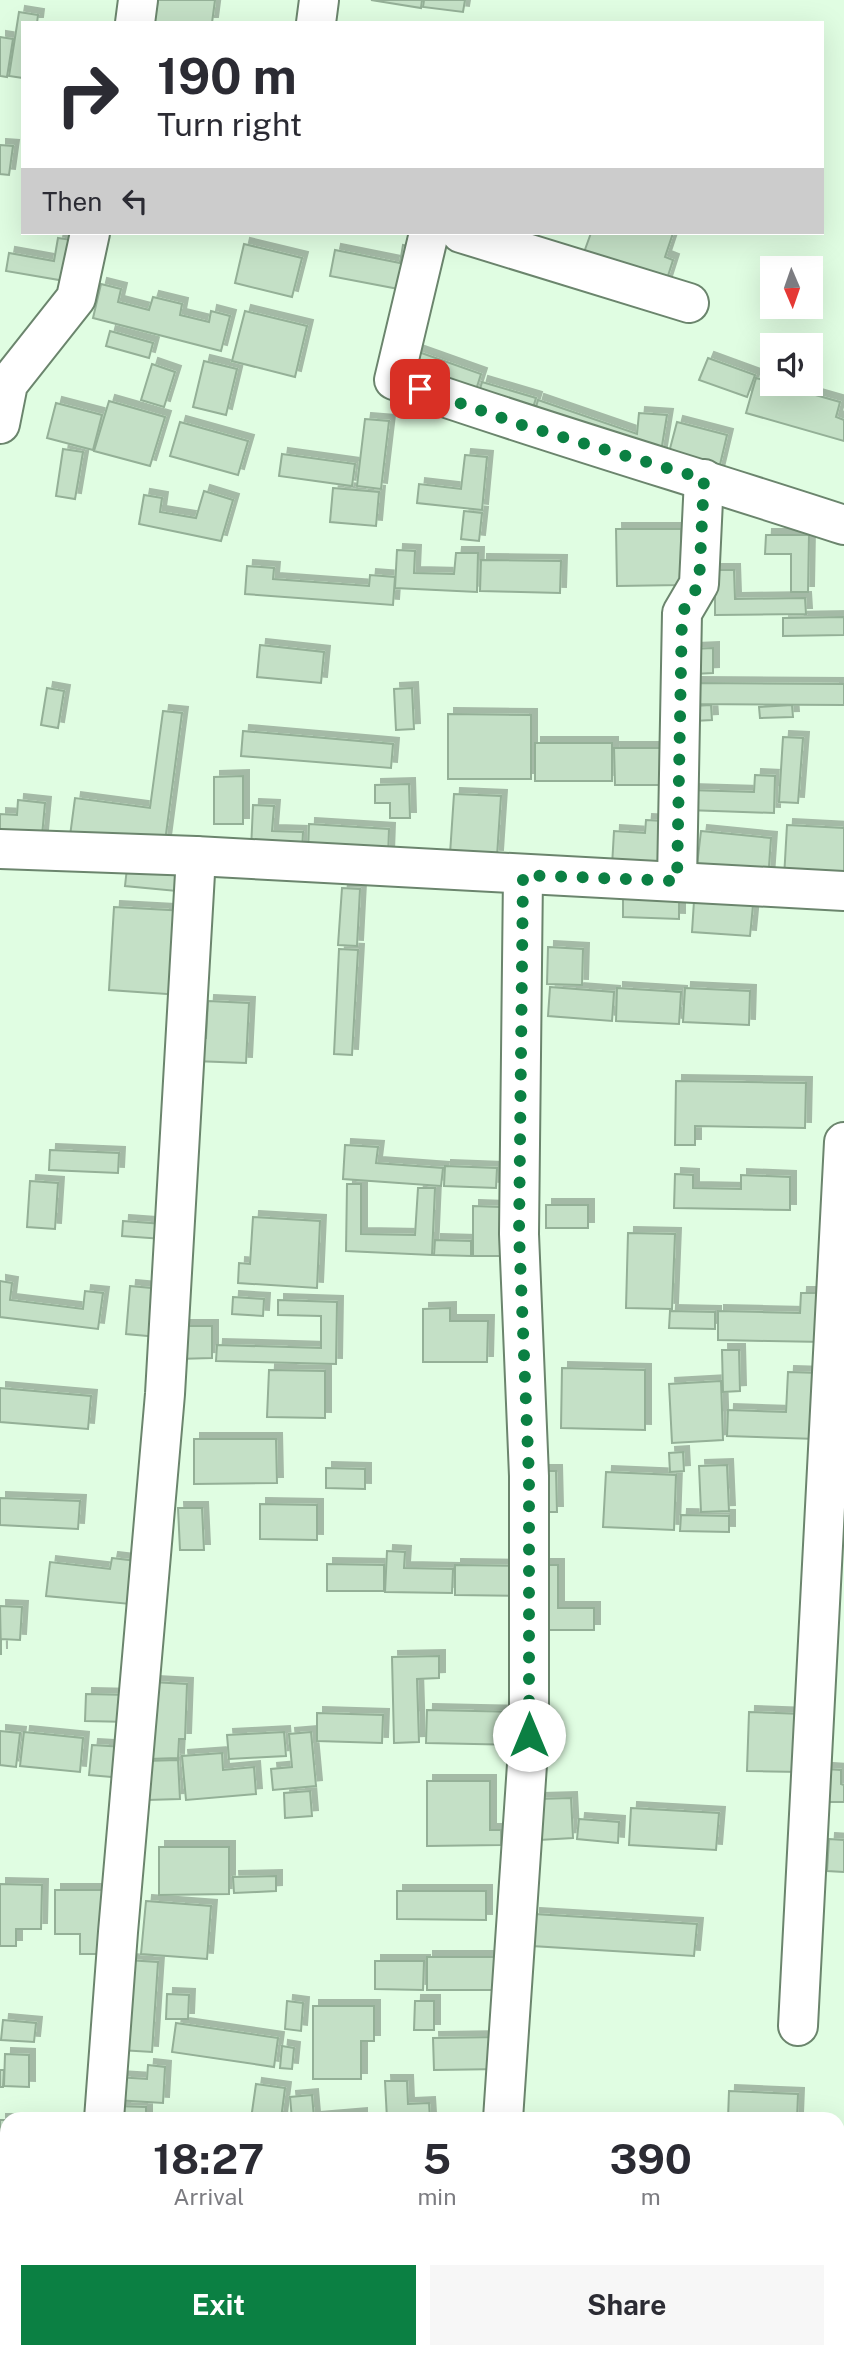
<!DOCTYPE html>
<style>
:root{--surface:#fff;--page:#f7f7f7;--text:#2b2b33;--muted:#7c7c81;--accent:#0b8043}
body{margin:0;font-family:"Public Sans",sans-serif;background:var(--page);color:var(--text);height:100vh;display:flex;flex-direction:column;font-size:26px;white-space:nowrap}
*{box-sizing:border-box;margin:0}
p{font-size:23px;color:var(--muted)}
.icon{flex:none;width:38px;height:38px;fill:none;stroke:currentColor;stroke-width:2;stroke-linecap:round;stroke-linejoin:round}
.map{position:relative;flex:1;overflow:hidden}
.sheet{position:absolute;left:0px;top:2112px;width:845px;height:247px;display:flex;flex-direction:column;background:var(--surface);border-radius:21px 21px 0 0;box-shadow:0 7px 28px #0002}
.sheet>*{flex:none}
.hud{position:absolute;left:21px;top:21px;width:803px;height:214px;border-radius:0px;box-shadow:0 7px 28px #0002;background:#fff;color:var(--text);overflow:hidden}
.needle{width:46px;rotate:178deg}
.controls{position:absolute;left:760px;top:256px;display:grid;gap:14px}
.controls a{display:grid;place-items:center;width:63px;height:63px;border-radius:0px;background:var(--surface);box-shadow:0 7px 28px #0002;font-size:35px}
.pin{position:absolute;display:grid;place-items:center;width:60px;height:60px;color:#fff;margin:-30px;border-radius:14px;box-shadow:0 4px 10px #0006}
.me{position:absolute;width:77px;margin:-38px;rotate:0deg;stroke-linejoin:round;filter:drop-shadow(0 0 5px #0008)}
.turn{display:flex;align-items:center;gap:24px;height:147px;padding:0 21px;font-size:32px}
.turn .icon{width:91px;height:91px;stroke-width:2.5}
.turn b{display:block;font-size:49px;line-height:60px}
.then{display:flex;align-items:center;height:66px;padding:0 21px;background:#0003;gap:14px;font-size:26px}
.eta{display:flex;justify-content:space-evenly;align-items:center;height:119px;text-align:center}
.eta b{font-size:42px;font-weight:700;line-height:49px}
.action{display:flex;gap:14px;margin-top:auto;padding:14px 21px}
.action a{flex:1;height:80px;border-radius:0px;background:var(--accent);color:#fff;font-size:28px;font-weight:700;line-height:80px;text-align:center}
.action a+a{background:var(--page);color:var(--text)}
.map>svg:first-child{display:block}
.building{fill:#c4e0c6;stroke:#94b097;stroke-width:2;filter:url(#shadow)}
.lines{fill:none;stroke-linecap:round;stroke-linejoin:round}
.minor-casing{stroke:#6b856d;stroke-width:42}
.minor{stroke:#fff;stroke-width:38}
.route{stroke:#0b8043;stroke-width:12;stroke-dasharray:0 21.6}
</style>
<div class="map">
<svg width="844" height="2358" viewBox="0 0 844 2358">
<defs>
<filter id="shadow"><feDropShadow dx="6" dy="-6" stdDeviation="0" flood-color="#0004"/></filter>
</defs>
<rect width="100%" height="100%" fill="#e0fde2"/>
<!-- building -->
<g class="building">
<path d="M158 0H215L212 23H154Z"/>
<path d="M371 0H422L421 8Z"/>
<path d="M424 0H465L463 12 423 7Z"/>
<path d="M19 12 38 15 37 23H23V78L9 76Z"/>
<path d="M0 37 13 39 7 77 0 76Z"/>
<path d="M0 145 13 146 9 175 0 174Z"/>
<path d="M591 233H673L665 257 673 260 666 282 583 255Z"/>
<path d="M58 238 72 240 65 281 6 271 9 253 54 261Z"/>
<path d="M244 244 302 258 292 297 235 283Z"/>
<path d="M403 245 418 248 409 291 330 276 335 250 400 263Z"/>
<path d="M101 284 121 289 118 302 149 310 153 297 182 304 180 315 209 322 211 311 230 316 221 351 93 318Z"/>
<path d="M245 311 307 326 295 377 232 361Z"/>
<path d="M110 331 153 343 149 358 106 346Z"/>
<path d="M413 350 481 374 473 399 404 375Z"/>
<path d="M708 358 755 375 747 397 699 380Z"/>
<path d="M204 361 237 369 226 415 193 407Z"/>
<path d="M152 364 175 372 164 407 141 400Z"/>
<path d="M756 378 840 402 836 417 844 420V441L746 413Z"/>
<path d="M482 382 536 398 530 417 477 400Z"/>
<path d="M538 400 637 434 639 413 667 415 660 458 533 418Z"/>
<path d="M109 401 165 417 150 466 94 451Z"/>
<path d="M56 403 102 415 93 450 47 438Z"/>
<path d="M365 419 389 421 381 489 357 486Z"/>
<path d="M180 422 248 441 238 475 170 456Z"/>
<path d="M677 422 727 435 718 473 667 460Z"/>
<path d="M63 449 83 452 75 499 56 496Z"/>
<path d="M282 454 355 464 352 486 279 476Z"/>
<path d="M465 455 487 457 482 510 417 503 419 484 461 489Z"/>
<path d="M333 488 379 492 376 526 330 522Z"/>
<path d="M204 491 233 500 221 541 139 524 144 495 162 498 160 512 196 518Z"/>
<path d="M464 511 482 513 479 541 461 539Z"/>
<path d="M616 529H681V585L617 586Z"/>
<path d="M766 535H809L808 592H791V554H765Z"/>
<path d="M397 550 415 551 414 573 454 574 456 553H478L477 592 395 588Z"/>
<path d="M481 560 561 561 560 593 480 591Z"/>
<path d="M247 566 274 568 273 579 369 586 370 575 395 577 393 605 245 594Z"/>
<path d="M715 570H734L735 599 805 598 806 614 715 615Z"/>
<path d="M844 617V635L783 636V618Z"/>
<path d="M260 645 324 652 321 683 257 677Z"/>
<path d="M713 648V673L693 674 692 649Z"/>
<path d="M692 683 844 684V705L692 704Z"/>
<path d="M47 688 64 691 58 728 41 725Z"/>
<path d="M412 688 414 729 396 730 394 689Z"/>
<path d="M711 705 712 720 694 721 693 706Z"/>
<path d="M792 705 793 717 760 718 759 707Z"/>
<path d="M163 711 182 713 164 849 70 836 75 798 150 808Z"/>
<path d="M448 714 531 715V779H448Z"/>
<path d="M243 731 393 744 391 768 241 756Z"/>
<path d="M783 737 803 738 798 803 779 802Z"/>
<rect x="535" y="743" width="77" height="38"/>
<path d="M614 748H670V785H615Z"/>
<path d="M755 775 775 776 774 813 687 810 688 790 754 792Z"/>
<path d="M243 776V824H214V777Z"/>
<path d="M409 784 410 818H390V803H375V785Z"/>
<path d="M454 794 501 796 497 856 450 854Z"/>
<path d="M18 800 45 803 42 836 0 834V814L17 815Z"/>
<path d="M253 805 274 806 272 831 303 832 302 852 251 850Z"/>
<path d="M646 820 663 821 661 869 612 866 614 831 645 833Z"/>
<path d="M309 824 389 829 388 857 308 852Z"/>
<path d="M787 825 844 828V881L784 878Z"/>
<path d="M701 831 771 838 768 881 696 874Z"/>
<path d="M127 868 189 874 187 892 125 886Z"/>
<path d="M342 888 360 889 357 946 338 945Z"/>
<path d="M623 895 679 898V919L623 917Z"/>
<path d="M694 901 753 905 750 936 692 932Z"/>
<path d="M114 907 187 911 181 995 109 990Z"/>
<path d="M548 947 583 949 582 985 547 984Z"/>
<path d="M339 949 358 950 352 1055 334 1054Z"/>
<path d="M550 987 614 992 612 1021 548 1016Z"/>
<path d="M617 988 681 992 679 1024 616 1021Z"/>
<path d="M685 988 750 991 749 1025 683 1022Z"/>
<path d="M208 1001 249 1003 246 1063 194 1061 195 1038H206Z"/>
<path d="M676 1081 806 1083 805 1128 695 1126V1145H675Z"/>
<path d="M345 1145 378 1147 376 1163 443 1168 441 1186 343 1179Z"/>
<path d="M50 1150 119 1153 118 1173 49 1170Z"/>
<path d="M445 1166 497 1168 496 1188 444 1186Z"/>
<path d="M675 1174 693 1175V1188L741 1189V1175L790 1177V1210L674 1208Z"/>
<path d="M30 1181 58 1183 55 1229 27 1227Z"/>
<path d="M347 1184H361V1234L415 1235 418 1188H435L432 1255 346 1251Z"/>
<rect x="546" y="1205" width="42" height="23"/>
<path d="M473 1206 500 1207V1256H473Z"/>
<path d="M253 1217 320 1221 317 1288 238 1283 239 1263 250 1264Z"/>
<path d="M123 1221 164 1224 163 1239 122 1236Z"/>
<path d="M628 1233 675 1234 672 1309 626 1308Z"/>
<path d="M435 1240 471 1241V1256L434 1255Z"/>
<path d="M0 1281 12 1283 10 1300 83 1309 85 1291 103 1293 98 1329 0 1317Z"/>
<path d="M130 1286 162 1289 158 1337 126 1334Z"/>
<path d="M801 1293H824L823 1342 718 1340V1311L800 1313Z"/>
<path d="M233 1297 264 1299 263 1316 232 1314Z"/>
<path d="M278 1300 337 1302 336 1364 216 1361 217 1345 321 1348V1316L278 1315Z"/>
<path d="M450 1308V1321H488L487 1362H423V1309Z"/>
<path d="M670 1311 715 1312V1329L669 1328Z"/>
<path d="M177 1326H212V1358L177 1359Z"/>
<path d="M722 1350H739L740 1391 723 1392Z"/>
<path d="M562 1368 645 1370V1430L561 1428Z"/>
<path d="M269 1370 325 1371V1418L267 1417Z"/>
<path d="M788 1372 819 1373 817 1439 727 1436 728 1410 786 1412Z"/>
<path d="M721 1381 723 1440 672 1443 669 1384Z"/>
<path d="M0 1388 91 1396 88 1429 0 1422Z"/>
<path d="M194 1439H276L277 1483 194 1484Z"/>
<path d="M683 1452 684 1471 670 1472 669 1453Z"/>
<path d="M727 1465 729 1511 701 1512 699 1466Z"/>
<path d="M326 1468 365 1469V1489L326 1488Z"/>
<path d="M542 1471H556L557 1512H542Z"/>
<path d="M606 1472 676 1475 674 1530 603 1527Z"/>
<path d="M0 1498 80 1501 78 1529 0 1525Z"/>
<path d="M260 1504 317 1505V1540L260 1539Z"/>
<path d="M178 1508H202L204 1550H180Z"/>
<path d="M681 1515 729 1516V1532L680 1531Z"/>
<path d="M387 1551 405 1552 404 1568 453 1569 452 1593 385 1592Z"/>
<path d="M112 1558 145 1562 141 1605 46 1596 50 1562 110 1569Z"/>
<path d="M327 1564 384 1565V1591H327Z"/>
<path d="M455 1565 523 1566 522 1596 455 1595Z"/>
<path d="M542 1565H558V1608H594V1630H543Z"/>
<path d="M0 1606 22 1607 20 1640 1 1639V1655Z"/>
<path d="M439 1656V1678L417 1679 419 1742 394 1743 392 1657Z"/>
<path d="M152 1682 187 1684 185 1739H179L178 1758 148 1759Z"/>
<path d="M86 1694 130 1695 129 1722 85 1721Z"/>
<path d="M427 1710 522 1712 521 1745 426 1743Z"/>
<path d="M749 1712 803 1714 801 1772 747 1771Z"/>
<path d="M317 1713 383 1715 382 1743 317 1741Z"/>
<path d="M0 1731 20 1733 16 1767 0 1765Z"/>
<path d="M24 1732 83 1738 80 1772 20 1766Z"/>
<path d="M284 1732 286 1756 229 1759 227 1735Z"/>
<path d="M311 1732 316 1786 273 1790 271 1769 292 1767 289 1734Z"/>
<path d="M92 1745 125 1747 123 1778 89 1775Z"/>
<path d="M222 1753 223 1770 254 1767 256 1794 186 1800 182 1756Z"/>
<path d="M178 1760 180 1799 147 1800 145 1761Z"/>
<path d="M827 1769 841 1770V1784L844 1785V1802H826Z"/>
<path d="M427 1781H490V1830H501V1845L427 1846Z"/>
<path d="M310 1791 312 1816 285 1818 284 1793Z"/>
<path d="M571 1798 573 1838 539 1840 537 1799Z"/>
<path d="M631 1808 719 1813 716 1850 629 1845Z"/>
<path d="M579 1819 619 1822 618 1843 577 1839Z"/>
<path d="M829 1839 844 1840V1872L827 1871Z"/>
<path d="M159 1847H229V1894L159 1895Z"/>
<path d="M276 1876V1891L234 1893 233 1877Z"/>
<path d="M0 1884 42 1885 41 1929H16V1946H0Z"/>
<path d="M55 1890H103L102 1954H80V1934H55Z"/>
<path d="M397 1891H486V1920L397 1919Z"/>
<path d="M146 1901 211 1906 207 1959 141 1954Z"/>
<path d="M534 1914 697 1924 694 1956 532 1946Z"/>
<rect x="427" y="1957" width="82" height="33"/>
<path d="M126 1960 158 1962 152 2052 120 2050Z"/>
<path d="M375 1961H424L423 1990 375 1989Z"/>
<path d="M167 1994 189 1995 188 2019H166Z"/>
<path d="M287 2001 303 2003 301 2031 285 2029Z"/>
<path d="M415 2001H434V2030H414Z"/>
<path d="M313 2006H374V2041H361V2079H313Z"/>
<path d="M3 2020 36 2023 34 2042 1 2040Z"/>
<path d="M176 2023 278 2038 274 2067 172 2052Z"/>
<path d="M502 2037V2069L434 2070 433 2038Z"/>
<path d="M282 2046 294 2048 292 2069 280 2068Z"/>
<path d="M5 2054 29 2055V2087L4 2086Z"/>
<path d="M148 2065 165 2067 163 2103 115 2100 116 2077 147 2079Z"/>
<path d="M0 2070H4L3 2087H0Z"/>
<path d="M385 2081H407L408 2104 429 2103 430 2119H387Z"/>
<path d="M256 2084 285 2088 281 2119H251Z"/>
<path d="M729 2091 798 2094 797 2119H728Z"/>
<path d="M312 2095 314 2118 361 2114V2119H292L290 2097Z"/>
<path d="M116 2106 146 2107V2119H116Z"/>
<path d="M0 2120H7V2143L0 2142Z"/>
<path d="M0 2319 7 2320 4 2358H0Z"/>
<path d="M17 2352H55L77 2354V2358H16Z"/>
<path d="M342 2352H376L377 2358H343Z"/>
<rect x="563" y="2352" width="59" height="6"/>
<rect x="708" y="2352" width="84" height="6"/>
</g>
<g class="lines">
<!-- minor casing -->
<g class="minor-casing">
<g id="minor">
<path d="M135 23 138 0"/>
<path d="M316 23 319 0"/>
<path d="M429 233 394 380C543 432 694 476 844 525"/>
<path d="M461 233 689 303"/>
<path d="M0 424 8 384 76 298 90 233"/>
<path d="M0 849 196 856 844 891"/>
<path d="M677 881 682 613 699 584 704 479"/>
<path d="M798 2026 844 1142"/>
<path d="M104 2119 118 1932 165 1394 196 856"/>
<path d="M503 2119 529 1735V1476L519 1234 523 875"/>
<path d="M87 2358V2352"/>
<path d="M482 2358V2352"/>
</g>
</g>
<!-- minor -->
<use href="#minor" class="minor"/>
</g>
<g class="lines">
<!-- route -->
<path class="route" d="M420 389 522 425 704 479 699 584 682 613 677 881 523 875 519 1234 529 1476V1735"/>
</g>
</svg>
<div class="controls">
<a><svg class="needle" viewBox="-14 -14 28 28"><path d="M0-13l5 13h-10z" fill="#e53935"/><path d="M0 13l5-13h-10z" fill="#7c7c81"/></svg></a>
<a><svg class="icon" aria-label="sound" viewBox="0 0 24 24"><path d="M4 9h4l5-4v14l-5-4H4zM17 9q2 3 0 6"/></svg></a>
</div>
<div class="pin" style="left:420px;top:389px;background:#d93025"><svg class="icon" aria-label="arrive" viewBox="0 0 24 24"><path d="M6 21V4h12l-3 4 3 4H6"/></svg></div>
<svg class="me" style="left:529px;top:1735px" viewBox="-20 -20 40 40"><circle r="19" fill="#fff"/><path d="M0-13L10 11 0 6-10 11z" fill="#0b8043"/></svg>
<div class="hud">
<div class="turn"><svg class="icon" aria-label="right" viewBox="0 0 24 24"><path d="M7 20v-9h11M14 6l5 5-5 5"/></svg><div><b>190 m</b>Turn right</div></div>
<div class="then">Then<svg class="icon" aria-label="left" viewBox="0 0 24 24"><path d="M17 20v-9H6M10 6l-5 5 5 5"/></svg></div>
</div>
<section class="sheet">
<div class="eta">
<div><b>18:27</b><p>Arrival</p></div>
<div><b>5</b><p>min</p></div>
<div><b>390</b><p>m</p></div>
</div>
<div class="action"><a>Exit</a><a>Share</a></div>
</section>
</div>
